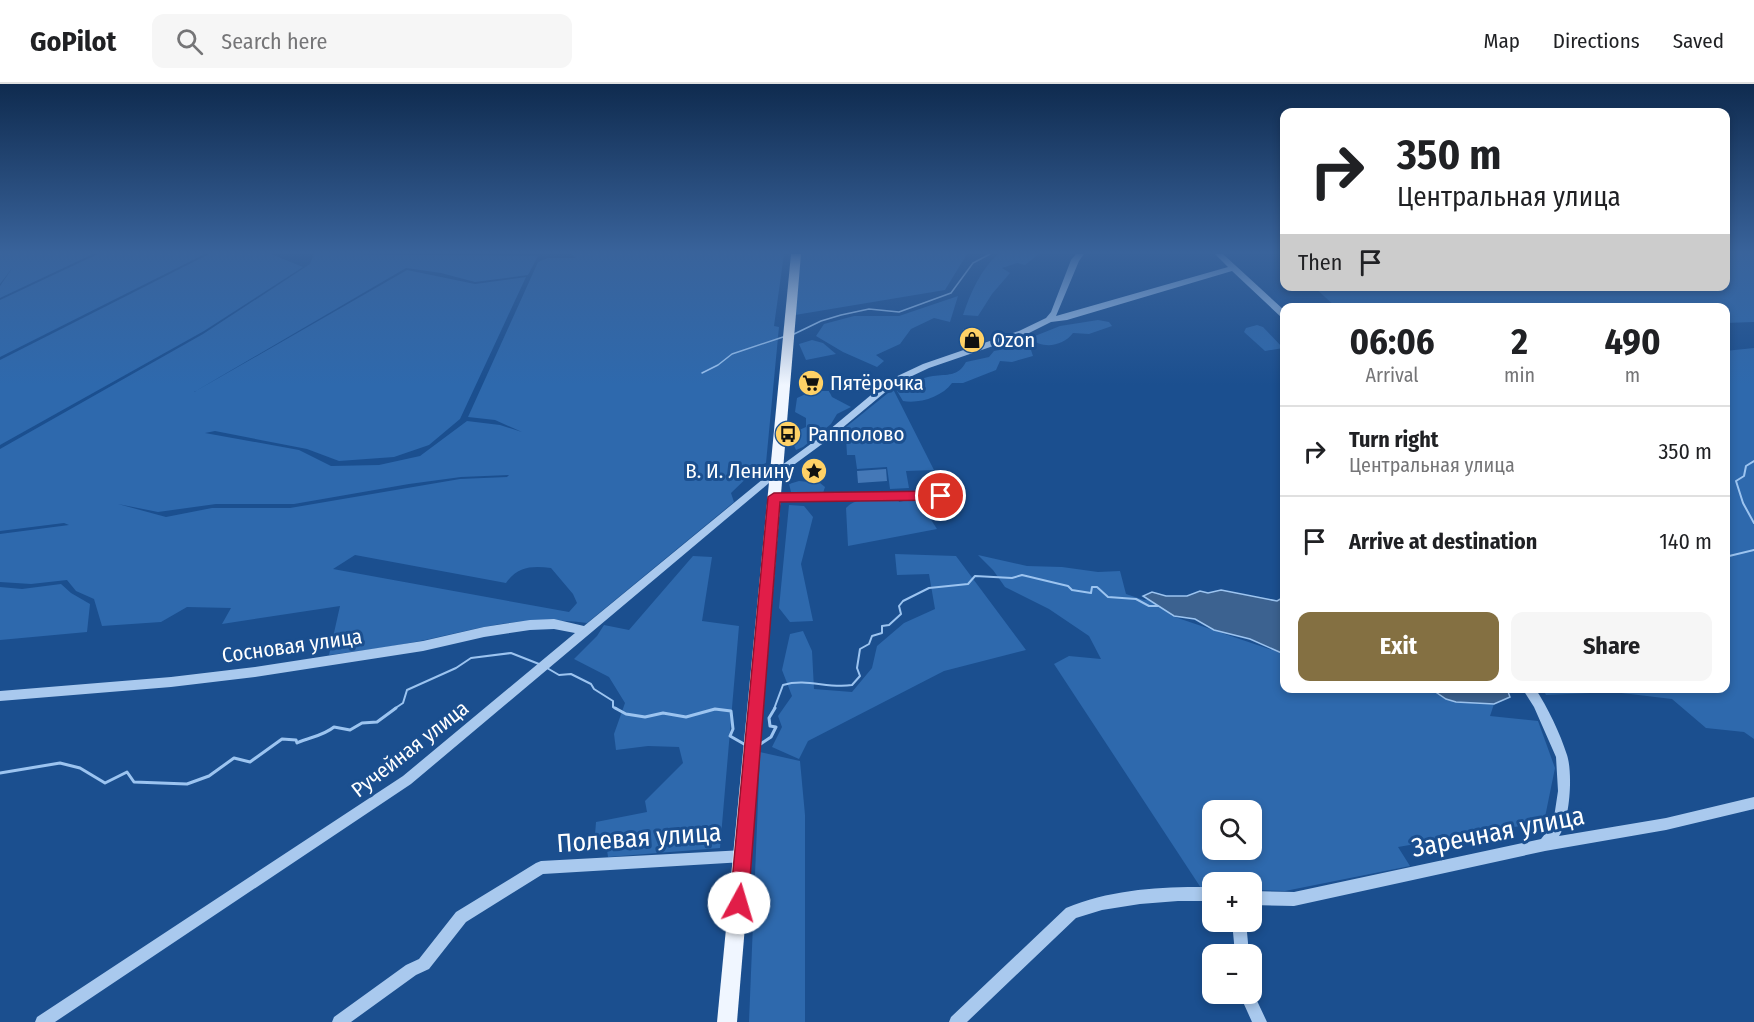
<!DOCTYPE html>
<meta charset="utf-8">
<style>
:root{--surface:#fff;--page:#f6f6f6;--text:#202124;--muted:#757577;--line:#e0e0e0;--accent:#847042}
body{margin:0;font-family:"Fira Sans Condensed",sans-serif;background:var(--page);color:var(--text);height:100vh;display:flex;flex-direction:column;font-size:22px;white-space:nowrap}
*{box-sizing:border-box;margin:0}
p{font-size:20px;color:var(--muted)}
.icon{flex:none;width:33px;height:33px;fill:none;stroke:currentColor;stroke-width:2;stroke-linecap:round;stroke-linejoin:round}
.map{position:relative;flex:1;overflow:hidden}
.sheet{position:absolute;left:1280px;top:219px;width:450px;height:390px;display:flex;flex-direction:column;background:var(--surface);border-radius:12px;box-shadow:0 3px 9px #0003}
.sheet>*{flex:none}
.banner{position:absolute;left:1280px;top:24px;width:450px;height:183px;border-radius:12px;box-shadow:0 3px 9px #0003;background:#fff;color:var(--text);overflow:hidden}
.fabs{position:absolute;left:1202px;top:716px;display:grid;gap:12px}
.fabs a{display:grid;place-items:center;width:60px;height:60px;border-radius:12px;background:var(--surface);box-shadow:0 3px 9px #0003;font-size:30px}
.pin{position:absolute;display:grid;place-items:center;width:51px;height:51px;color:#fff;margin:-26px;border:3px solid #fff;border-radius:50%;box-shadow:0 2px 6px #0007}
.me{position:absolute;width:66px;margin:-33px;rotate:6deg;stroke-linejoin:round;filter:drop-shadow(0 0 4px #0008)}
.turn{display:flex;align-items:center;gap:21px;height:126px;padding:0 18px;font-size:27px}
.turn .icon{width:78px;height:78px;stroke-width:2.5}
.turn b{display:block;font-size:42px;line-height:51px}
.then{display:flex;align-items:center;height:57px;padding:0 18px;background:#0003;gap:12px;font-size:22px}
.eta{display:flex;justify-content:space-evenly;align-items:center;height:102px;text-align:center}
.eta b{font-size:36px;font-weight:700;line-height:42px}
.cta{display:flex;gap:12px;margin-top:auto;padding:12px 18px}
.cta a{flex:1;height:69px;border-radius:12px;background:var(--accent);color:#fff;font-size:24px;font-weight:700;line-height:69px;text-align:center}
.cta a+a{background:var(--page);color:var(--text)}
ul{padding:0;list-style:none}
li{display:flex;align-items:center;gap:18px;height:90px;padding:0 18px;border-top:2px solid var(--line)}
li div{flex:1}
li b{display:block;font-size:22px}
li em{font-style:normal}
header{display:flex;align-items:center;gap:36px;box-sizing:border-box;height:84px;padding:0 30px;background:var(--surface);border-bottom:2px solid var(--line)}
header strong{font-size:28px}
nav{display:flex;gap:33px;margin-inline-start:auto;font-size:21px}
.search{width:420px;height:54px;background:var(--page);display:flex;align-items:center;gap:15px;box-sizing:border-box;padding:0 21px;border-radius:12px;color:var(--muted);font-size:22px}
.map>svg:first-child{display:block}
.green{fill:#2e69ad;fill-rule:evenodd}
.water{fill:#3c6290;stroke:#9cc4f0;stroke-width:1.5}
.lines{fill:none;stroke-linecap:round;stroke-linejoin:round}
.stream-far2{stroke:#9cc4f0;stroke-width:1.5}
.stream-far1{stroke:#9cc4f0;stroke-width:2}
.stream{stroke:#9cc4f0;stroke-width:3}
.building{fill:#4478b7}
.minor{fill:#a9c9ee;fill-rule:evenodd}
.major{fill:#f0f6ff;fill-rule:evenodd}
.route{fill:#e11d48;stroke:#92132f;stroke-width:1.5}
.labels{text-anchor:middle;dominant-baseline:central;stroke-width:6;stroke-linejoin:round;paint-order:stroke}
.poi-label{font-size:21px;fill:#fff;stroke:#1b4f8f;text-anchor:start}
.street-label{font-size:21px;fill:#fff;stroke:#1b4f8f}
.near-street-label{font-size:26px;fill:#fff;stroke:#1b4f8f}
</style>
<header>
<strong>GoPilot</strong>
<div class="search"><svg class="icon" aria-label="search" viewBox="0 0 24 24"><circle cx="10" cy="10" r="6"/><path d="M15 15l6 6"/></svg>Search here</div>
<nav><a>Map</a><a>Directions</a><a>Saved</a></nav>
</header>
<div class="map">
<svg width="1754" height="938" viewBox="0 0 1754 938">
<rect width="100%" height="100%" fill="#1b4f8f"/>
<!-- green -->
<g class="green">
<path d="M0 170H93L0 214V202L13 183 0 200Z"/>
<path d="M98 170H205L0 273V216Z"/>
<path d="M209 170H271L303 183 204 247 0 361V276Z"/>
<path d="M314 170 538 172 528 191 475 198 441 189 406 184 194 308 407 186 475 200 526 193 460 335 429 361 394 373 339 377 307 365 215 347 205 349 299 366 331 382 379 381 420 372 467 337 500 341 522 348 495 336 468 333 538 178 548 174H576L571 170H784L774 242 779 243 766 379 759 382 731 409 734 418 587 539C524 530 480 544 420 557 390 563 359 567 329 571L340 522 222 540 231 524 187 523 161 538 102 542 94 515 76 507 67 496 31 500 0 498V450L69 441 64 439 0 447V365L203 250 310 180ZM509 391 507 393 460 395 290 424H212L166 433 118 420 158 428 216 420H294L409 400 461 393ZM355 471 506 499C518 482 532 482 551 484L573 510 577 519 569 528 333 485Z"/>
<path d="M801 170H967L945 206 795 231Z"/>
<path d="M998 170H1039L1025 181 1017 179 1002 184 1010 189 992 210 978 232 963 231C971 207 980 187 998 170Z"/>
<path d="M1725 170H1754V238L1725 239V224L1336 223 1314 203 1725 202Z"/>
<path d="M958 212 950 238 934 234 911 245 900 260 876 271 884 277 877 283 843 268 816 252 824 240 854 232H899Z"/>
<path d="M1098 236 1109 238 1112 242 1089 250 1073 249C1063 262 1043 266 1030 254L1060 242Z"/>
<path d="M1257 241 1263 243 1283 264 1265 267 1244 248 1246 244Z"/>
<path d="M812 256 823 259 836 270 806 276 799 260Z"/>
<path d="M1020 262 1031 266 1033 272 1012 278 1000 277 996 286 963 299H952C942 313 919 320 903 317L897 307C908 302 922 293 933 292 947 290 958 293 966 278L989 273 994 267Z"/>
<path d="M1754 264V655L1744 648 1706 644 1672 615 1613 608 1546 611 1543 605 1725 604V267Z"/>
<path d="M893 305 934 386 906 387 909 404 890 405 887 383 857 385 855 371H847L846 354 831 355Z"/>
<path d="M812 307H829L832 313 851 323 837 330 831 340 803 363 796 366 792 357 799 346 806 343V334L795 328 797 314Z"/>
<path d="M799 397 820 399 825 403 823 409 791 408 789 400Z"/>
<path d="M898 414 899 418 917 414 937 445 848 462 846 424C857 411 883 415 898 414Z"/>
<path d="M789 421 804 422 813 433 801 480 813 537 790 538 779 524Z"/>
<path d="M895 470 956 472 1026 566 944 587 808 657 799 675 772 663 782 643 778 632 792 612 782 586 790 550 803 547 812 567 814 605 852 608 872 584 877 562 904 539 935 525 929 490 897 491Z"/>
<path d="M978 471 1027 482 1062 483 1098 488 1120 487 1126 510 1144 516 1151 515 1172 532 1284 570V604H1412L1434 607 1446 615 1494 620 1490 632 1538 637 1555 684 1544 738 1398 763 1410 782 1285 807 1251 806V798H1212V804H1201L1054 580 1069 572 1101 575 1089 552 1049 525 1005 503 993 486ZM1212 726H1251V765H1212Z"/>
<path d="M693 472 712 473 702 537 739 542 720 764 608 773 606 759 599 756 595 751 596 738 647 728 645 717 683 679 679 663 648 662 616 666 614 650 625 619 609 593 574 575 597 552 604 541 629 546Z"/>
<path d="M61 500 71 509 90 520 87 548 0 556V503L22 505Z"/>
<path d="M760 668 800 677 805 731V938H749Z"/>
</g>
<!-- water -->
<g class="water">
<path d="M1221 506 1277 517 1284 513V570L1250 555 1214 546 1195 535 1174 532 1143 512 1152 508 1166 512H1187L1200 507 1208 509Z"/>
<path d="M1412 605H1507L1510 613 1494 620 1456 618 1446 615 1434 607Z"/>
</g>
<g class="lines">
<!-- stream-far2 -->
<g class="stream-far2">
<path d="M792 251 821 237 841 231 869 225 899 228 951 209 973 179 990 170"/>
<path d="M702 289 718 281 732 270 783 253"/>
</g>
<!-- stream-far1 -->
<g class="stream-far1">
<path d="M1754 377 1746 382 1744 392 1736 397 1743 419 1754 439"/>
<path d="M1725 473 1754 466"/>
<path d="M547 584 559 591 571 590 591 600 594 605 613 617V623L617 625"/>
<path d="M394 625 403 619 407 606 456 584 471 574 511 569 539 580"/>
<path d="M714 625H718"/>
<path d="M774 625 783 601C807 594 828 605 852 601L860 592 857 584 860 565 869 560 872 552 882 549V542L889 541 901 530 899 522 903 517 929 504 968 500 975 492 1012 494 1022 491 1068 502 1072 506 1091 509 1092 503H1097L1108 513 1136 515 1149 522H1158"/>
</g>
<!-- stream -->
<g class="stream">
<path d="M615 624 626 630 645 633 663 629 686 633 715 625 731 627 733 645 730 652 744 660"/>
<path d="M759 661 771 653 776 643 770 642 769 634 775 624"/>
<path d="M0 689 60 679 80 684 105 699 127 688 134 698 187 700 209 692 234 674 250 678 282 655 296 656 297 659C310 653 323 652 334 643L350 646 362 639 377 638 396 624"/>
</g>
</g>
<!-- building -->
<path class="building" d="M886 385 887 397 858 399 857 387Z"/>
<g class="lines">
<!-- minor -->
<g class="minor">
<path d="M1076 170H1084L1079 177 1056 232 1228 183 1215 170H1223L1284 226V234L1281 233 1232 187 1067 236 1051 238 1025 251 929 284 895 300 829 355 769 399 411 700 55 938H35L37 933 403 692 575 549 554 545 530 546 484 553 423 567 255 593 171 603 0 617V607L171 593 255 583 423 557 484 543 530 536 554 535 584 542 763 395 823 351 889 296 923 280 1019 247 1046 234 1051 228 1071 176Z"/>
<path d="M941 408 946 412 941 416 774 417 769 413 774 409Z"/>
<path d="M1522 604H1535C1548 624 1560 649 1567 671 1573 689 1570 737 1559 752L1666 734 1754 713V725L1666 746 1545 767 1294 822 1251 821V807L1294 808 1541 755 1553 740 1558 707 1556 673 1534 623Z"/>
<path d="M744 766 749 767 751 772 749 777 744 778 543 790 466 838 429 885 416 891 351 938H332L334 933 406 881 419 875 456 828 536 779 541 777Z"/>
<path d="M1196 803H1212V817H1178L1140 820 1102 826 1076 834 967 938H949L951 933 1066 824C1107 807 1152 803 1196 803Z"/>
<path d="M1232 837H1246L1249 870H1235Z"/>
<path d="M1251 904 1267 938H1252L1239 909H1251Z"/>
</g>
<!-- major -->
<path class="major" d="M791 170H801L737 938H717Z"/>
</g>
<!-- sky -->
<linearGradient id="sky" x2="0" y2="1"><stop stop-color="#0f2b4f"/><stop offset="0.56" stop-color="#39639b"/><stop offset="1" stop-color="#39639b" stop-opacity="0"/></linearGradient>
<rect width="1754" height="301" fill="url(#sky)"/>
<!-- route -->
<path class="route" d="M941 407 948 412 941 416 780 418 748 819 746 826 739 828 733 826 730 819 768 413 774 409Z"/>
<!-- icons -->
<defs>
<g id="shop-disc" transform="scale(1.35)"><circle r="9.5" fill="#ffd166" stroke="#1b4f8f"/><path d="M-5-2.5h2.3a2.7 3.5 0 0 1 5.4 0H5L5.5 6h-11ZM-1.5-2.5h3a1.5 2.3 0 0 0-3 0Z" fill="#111"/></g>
<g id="supermarket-disc" transform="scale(1.35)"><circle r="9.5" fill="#ffd166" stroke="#1b4f8f"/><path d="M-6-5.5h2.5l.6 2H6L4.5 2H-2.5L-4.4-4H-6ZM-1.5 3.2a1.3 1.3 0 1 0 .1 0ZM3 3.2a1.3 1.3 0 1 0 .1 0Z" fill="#111"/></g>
<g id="bus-disc" transform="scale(1.35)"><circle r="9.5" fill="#ffd166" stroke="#1b4f8f"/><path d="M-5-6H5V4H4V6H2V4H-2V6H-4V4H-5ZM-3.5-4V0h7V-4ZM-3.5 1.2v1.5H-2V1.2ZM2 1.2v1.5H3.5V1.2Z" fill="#111"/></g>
<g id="sight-disc" transform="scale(1.35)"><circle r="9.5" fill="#ffd166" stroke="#1b4f8f"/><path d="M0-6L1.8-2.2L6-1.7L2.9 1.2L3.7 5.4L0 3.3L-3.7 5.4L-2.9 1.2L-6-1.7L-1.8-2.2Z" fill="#111"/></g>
</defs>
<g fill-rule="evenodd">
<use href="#shop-disc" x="972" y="256"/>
<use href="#supermarket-disc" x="811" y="299"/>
<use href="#bus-disc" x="788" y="350"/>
<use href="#sight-disc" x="814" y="387"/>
</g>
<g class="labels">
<!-- poi labels -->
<g class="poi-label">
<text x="992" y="256">Ozon</text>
<text x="830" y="299">Пятёрочка</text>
<text x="808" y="350">Рапполово</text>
<text x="794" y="387" text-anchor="end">В. И. Ленину</text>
</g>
<!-- street labels -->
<g class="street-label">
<text transform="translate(292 562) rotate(-8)">Сосновая улица</text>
<text transform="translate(410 665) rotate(-38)">Ручейная улица</text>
</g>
<!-- near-street labels -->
<g class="near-street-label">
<text transform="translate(1498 748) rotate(-11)">Заречная улица</text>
<text transform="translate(639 754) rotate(-4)">Полевая улица</text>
</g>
</g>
</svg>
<div class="fabs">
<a><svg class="icon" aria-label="search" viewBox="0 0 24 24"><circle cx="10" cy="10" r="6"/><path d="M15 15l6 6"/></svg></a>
<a>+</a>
<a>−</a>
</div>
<div class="pin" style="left:941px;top:412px;background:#d93025"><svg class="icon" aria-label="arrive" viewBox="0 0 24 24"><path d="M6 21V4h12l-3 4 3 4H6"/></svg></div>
<svg class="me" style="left:739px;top:819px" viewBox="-20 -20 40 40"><circle r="19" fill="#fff"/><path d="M0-13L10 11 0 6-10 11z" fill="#e11d48"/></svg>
<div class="banner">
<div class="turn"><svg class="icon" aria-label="right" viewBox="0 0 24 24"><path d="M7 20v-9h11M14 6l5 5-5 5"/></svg><div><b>350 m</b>Центральная улица</div></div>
<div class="then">Then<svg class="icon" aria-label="arrive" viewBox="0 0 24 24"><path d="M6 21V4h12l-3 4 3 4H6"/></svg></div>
</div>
<section class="sheet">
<div class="eta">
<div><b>06:06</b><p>Arrival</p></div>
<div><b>2</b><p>min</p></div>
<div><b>490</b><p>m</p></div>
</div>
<ul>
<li><svg class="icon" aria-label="right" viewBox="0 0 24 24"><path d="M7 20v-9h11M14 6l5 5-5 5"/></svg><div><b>Turn right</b><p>Центральная улица</p></div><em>350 m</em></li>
<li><svg class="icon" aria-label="arrive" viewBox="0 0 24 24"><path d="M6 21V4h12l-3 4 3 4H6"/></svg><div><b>Arrive at destination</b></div><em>140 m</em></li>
</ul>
<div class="cta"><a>Exit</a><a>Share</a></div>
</section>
</div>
